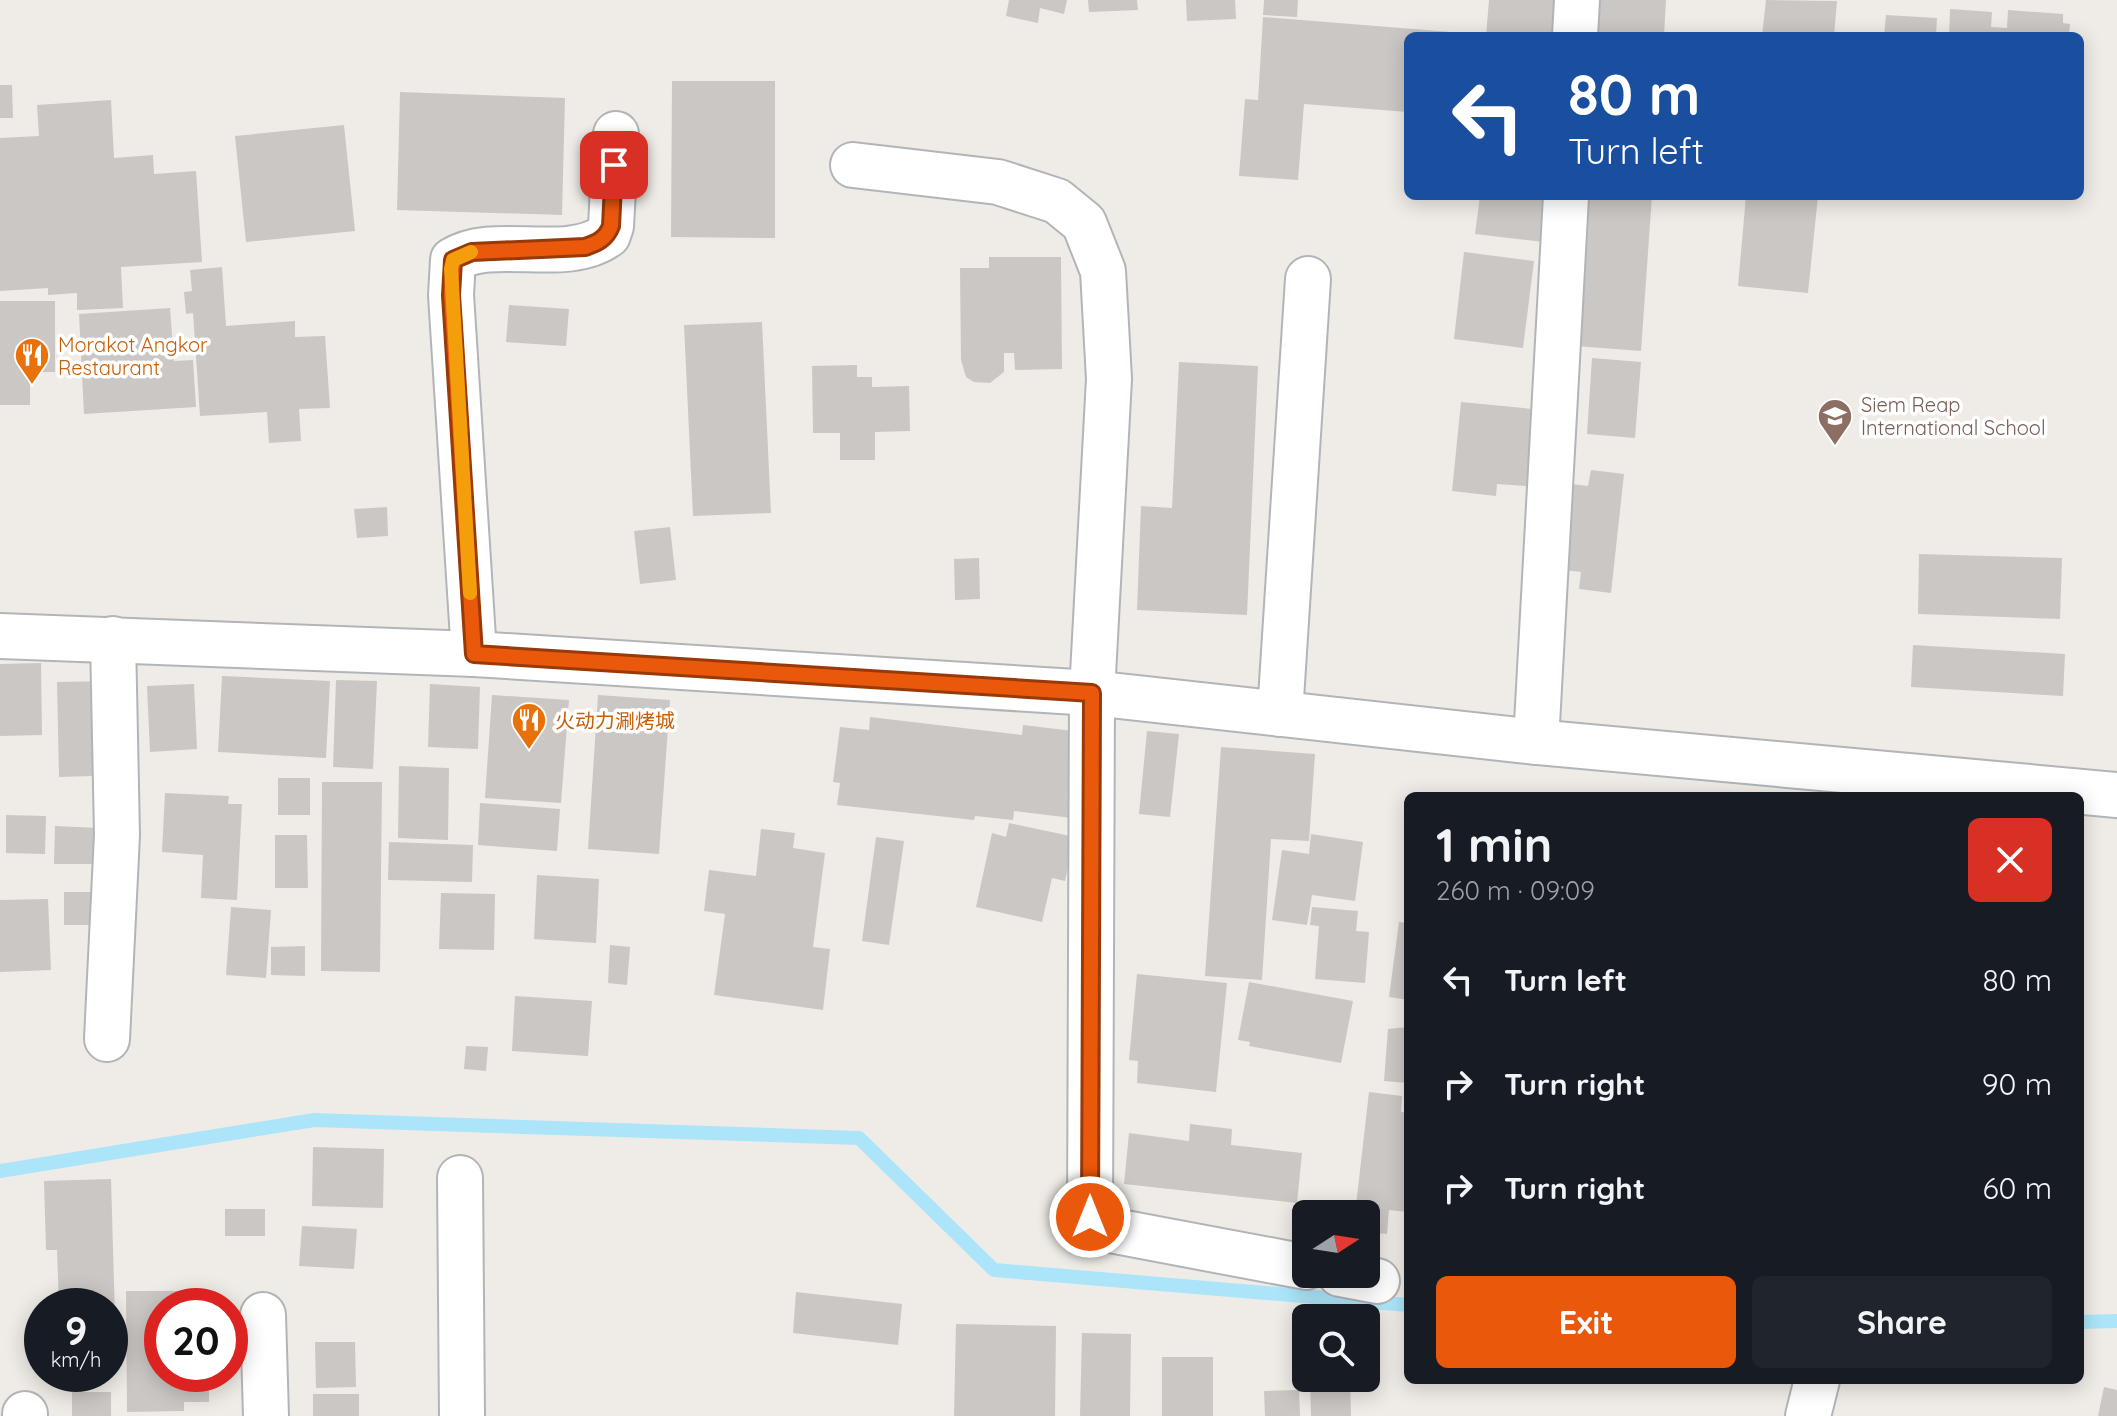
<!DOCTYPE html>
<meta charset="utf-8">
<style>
:root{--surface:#171b24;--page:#20242c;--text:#f1f3f6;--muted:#9ea1a6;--accent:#ea580c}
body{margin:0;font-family:Quicksand,"Noto Sans SC",sans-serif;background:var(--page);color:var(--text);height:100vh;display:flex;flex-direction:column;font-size:30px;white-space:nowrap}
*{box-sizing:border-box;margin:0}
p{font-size:26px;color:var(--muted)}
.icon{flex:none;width:44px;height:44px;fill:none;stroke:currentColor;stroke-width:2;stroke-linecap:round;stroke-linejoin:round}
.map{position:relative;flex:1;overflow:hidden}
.details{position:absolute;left:1404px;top:792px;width:680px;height:592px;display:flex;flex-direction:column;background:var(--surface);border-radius:12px;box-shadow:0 4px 20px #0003}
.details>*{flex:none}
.banner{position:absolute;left:1404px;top:32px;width:680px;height:168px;border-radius:12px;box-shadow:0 4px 20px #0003;background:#1a4fa0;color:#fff;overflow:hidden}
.needle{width:52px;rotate:78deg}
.tools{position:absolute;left:1292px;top:1200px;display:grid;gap:16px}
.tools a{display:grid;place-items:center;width:88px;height:88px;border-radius:12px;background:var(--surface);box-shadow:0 4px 20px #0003;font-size:40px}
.speed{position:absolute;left:24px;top:1288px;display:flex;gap:16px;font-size:40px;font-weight:700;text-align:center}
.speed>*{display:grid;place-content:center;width:104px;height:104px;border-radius:50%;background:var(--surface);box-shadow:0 4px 20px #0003;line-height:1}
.speed small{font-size:20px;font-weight:400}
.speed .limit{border:12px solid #d22;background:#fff;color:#111}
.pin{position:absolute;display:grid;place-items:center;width:68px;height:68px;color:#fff;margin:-34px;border-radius:16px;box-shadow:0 4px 12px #0006}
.me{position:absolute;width:88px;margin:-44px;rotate:0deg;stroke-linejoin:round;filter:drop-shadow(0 0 6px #0008)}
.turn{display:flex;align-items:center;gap:28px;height:168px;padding:0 32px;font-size:36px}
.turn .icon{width:104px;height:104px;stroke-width:2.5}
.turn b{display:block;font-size:56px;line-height:68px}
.round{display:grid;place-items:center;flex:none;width:84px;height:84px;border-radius:12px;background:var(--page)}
.head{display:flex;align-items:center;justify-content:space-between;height:136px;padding:0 32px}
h1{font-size:48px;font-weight:700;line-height:60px}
.action{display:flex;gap:16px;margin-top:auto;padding:16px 32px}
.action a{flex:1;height:92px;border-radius:12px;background:var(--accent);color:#fff;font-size:32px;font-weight:700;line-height:92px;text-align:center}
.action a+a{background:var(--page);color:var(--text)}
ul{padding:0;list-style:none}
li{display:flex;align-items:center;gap:24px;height:104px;padding:0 32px}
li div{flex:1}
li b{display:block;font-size:30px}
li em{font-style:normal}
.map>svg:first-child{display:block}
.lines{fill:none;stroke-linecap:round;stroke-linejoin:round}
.stream{stroke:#ace5f9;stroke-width:14}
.building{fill:#cbc7c4}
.minor-casing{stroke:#b2b5b8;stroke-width:48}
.minor{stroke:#fff;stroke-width:44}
.route-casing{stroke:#983908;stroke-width:20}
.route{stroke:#ea580c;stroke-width:14}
.slow{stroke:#f59e0b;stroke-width:14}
.labels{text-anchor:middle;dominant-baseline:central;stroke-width:7;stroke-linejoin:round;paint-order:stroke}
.food-label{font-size:20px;fill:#c56008;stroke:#fff;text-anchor:start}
.education-label{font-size:20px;fill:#785e54;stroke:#fff;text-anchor:start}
</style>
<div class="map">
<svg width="2117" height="1416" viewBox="0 0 2117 1416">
<rect width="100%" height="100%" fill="#efece7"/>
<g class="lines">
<!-- stream -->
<g class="stream">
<path d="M0 1171 314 1120 859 1138 994 1270 1408 1305"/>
<path d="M2080 1322 2117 1321"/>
</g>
</g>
<!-- building -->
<g class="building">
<path d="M1009 0H1067L1064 14 1040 8 1038 23 1006 16Z"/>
<path d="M1088 0H1137L1138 10 1089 12Z"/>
<path d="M1186 0H1235L1236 19 1187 21Z"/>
<path d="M1264 0H1298L1297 17 1263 15Z"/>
<path d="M1489 0H1567L1564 36H1486Z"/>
<path d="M1600 0H1666L1664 36H1597Z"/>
<path d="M1766 0 1837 1 1834 36H1762Z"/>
<path d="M1950 9 1992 12 1991 27 2007 28 2008 10 2063 14V23L2070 24 2069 36H1949Z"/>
<path d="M1886 15 1937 18 1936 36H1884Z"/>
<path d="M1263 17 1451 32V36H1408V112L1304 104 1298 180 1239 176 1245 99 1258 100Z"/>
<path d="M672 81H775V238L671 237Z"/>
<path d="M0 85H12L13 118H0Z"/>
<path d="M400 92 565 98 562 215 397 210Z"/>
<path d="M111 100 114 158 153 155 154 174 196 171 202 262 121 267 123 308 77 310V293L48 295V288L0 291V138L39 136 37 105Z"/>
<path d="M344 125 355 231 246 242 235 136Z"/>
<path d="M1480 196H1548L1544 242 1475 234Z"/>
<path d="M1586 196H1652L1641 351 1575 346Z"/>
<path d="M1746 196H1818L1808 293 1738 286Z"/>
<path d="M1464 252 1534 261 1523 348 1454 339Z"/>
<path d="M989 257H1061L1062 369 1015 370 1014 353H1004V372L990 383 974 382 966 377 961 360 960 268H989Z"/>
<path d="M222 267 226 326 295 321V337L325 336 330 408 299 409 301 441 269 443 267 412 200 416 193 313 186 314 184 292 192 291 190 270Z"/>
<path d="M0 301H55V372H30V405H0Z"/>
<path d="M509 305 569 309 566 346 506 342Z"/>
<path d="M170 308 174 361 193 360 196 407 84 414 79 314Z"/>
<path d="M762 322 771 513 693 516 684 325Z"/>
<path d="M1592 358 1641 362 1635 438 1587 434Z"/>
<path d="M1179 362 1258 366 1247 615 1137 610 1141 506 1172 508Z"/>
<path d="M857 365V377H872V387L909 386 910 431 875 432V460H840V433H813L812 366Z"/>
<path d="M1461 402 1533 409 1526 486 1497 484 1496 496 1452 491Z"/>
<path d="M1591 470 1624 474 1611 593 1579 589 1581 572 1555 569 1563 483 1588 486Z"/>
<path d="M387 507 388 536 357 538 354 509Z"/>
<path d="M670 527 676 580 640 584 634 531Z"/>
<path d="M1919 554 2062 558 2060 619 1918 614Z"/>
<path d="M979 558 980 599 955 600 954 559Z"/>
<path d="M1913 645 2065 654 2063 696 1911 687Z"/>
<path d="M41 663 42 735 0 736V664Z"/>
<path d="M222 676 330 681 326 758 218 752Z"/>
<path d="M336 680 377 681 373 769 333 767Z"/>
<path d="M111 681 113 758 93 759V776L59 777 57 682Z"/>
<path d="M194 684 197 749 150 752 147 686Z"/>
<path d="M430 684 480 687 478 749 428 747Z"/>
<path d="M492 695 569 700 561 803 485 798Z"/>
<path d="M598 695 670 700 659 854 588 849Z"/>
<path d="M870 717 1022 735 1023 725 1082 732 1072 818 1014 811 1013 820 975 816 974 820 837 805 840 783 833 782 840 727 869 730Z"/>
<path d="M1147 731 1179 734 1170 817 1139 814Z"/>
<path d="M1221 747 1315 754 1309 841 1271 839 1262 980 1205 976Z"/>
<path d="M399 766 449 768 448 840 398 838Z"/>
<rect x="278" y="778" width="32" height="37"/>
<path d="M322 782H382L380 972 321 971Z"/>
<path d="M165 793 229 796 228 804H242L237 900 201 898 203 855 162 852Z"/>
<path d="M480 803 560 809 557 851 478 845Z"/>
<path d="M6 815 46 816 45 854 6 853Z"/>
<path d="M1009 823 1075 837 1065 881 1052 878 1042 922 976 907 992 833 1006 837Z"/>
<path d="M55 826 99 828V864H54Z"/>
<path d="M761 829 795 833 793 848 825 853 813 947 830 949 823 1010 714 995 725 914 704 911 709 870 756 876Z"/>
<path d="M1311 834 1363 842 1355 901 1312 895 1307 925 1272 920 1282 850 1309 854Z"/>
<path d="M275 835H307L308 888H275Z"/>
<path d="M876 837 904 841 889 945 862 941Z"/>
<path d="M389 842 473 845 472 882 388 880Z"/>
<path d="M537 875 599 879 596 943 534 939Z"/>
<rect x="64" y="892" width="28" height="33"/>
<path d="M441 893 495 894 494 950 439 949Z"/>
<path d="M48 899 51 970 0 972V900Z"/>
<path d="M231 907 271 910 266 978 226 975Z"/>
<path d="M1312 907 1358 911 1356 931 1369 932 1365 983 1315 979 1319 926 1310 925Z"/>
<path d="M1399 922 1408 923V1000L1389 997Z"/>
<path d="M610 945 630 947 627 985 608 983Z"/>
<path d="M305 946V976L271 975V947Z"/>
<path d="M1137 974 1227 983 1216 1092 1137 1083 1138 1061 1129 1060Z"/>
<path d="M1249 982 1353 1001 1341 1063 1249 1046 1250 1042 1238 1040Z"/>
<path d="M515 996 592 1001 588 1056 512 1051Z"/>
<path d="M1408 1027V1083L1384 1081 1388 1029Z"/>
<path d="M466 1046 488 1047 486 1071 464 1069Z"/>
<path d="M1369 1092 1402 1096 1401 1112 1408 1113V1212L1389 1210 1387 1234 1366 1232V1214H1355Z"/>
<path d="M1190 1124 1232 1129 1231 1145 1302 1153 1297 1203 1124 1184 1129 1133 1189 1141Z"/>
<path d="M313 1147 384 1149 383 1208 312 1206Z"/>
<path d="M111 1179 115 1317H110V1306H59L57 1250H46L44 1181Z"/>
<rect x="225" y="1209" width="40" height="27"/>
<path d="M302 1226 357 1229 354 1269 299 1266Z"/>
<path d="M126 1291H183V1306H162V1374H209V1402H184V1411L127 1412Z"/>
<path d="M796 1292 902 1304 898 1345 793 1333Z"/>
<path d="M956 1324 1056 1326 1055 1416H954Z"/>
<path d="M1082 1333 1131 1334 1130 1416H1080Z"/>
<path d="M315 1342H355L356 1387 316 1388Z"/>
<rect x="1162" y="1357" width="51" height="59"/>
<path d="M1310 1378H1350L1351 1416H1311Z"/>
<path d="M2104 1387 2117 1390V1416H2098Z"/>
<path d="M1299 1390 1300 1416H1265L1264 1391Z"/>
<rect x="72" y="1392" width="39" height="24"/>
<rect x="313" y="1394" width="46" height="22"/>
</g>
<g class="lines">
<!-- minor casing -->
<g class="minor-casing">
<g id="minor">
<path d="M1575 36 1577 0"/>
<path d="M853 165 998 182 1057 201 1084 223 1103 271 1109 379 1092 693 1090 1217 1099 1228 1306 1267"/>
<path d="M0 636 474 654 1092 693 1536 742 2117 795"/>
<path d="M474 654 451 295 453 260C495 234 566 266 608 235L611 226 616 134"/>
<path d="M1280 714 1308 279"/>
<path d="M1536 742 1566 196"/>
<path d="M107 1039 117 835 113 639"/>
<path d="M460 1178 462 1416"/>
<path d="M1340 1274 1377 1281"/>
<path d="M263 1315 266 1416"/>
<path d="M25 1416V1414"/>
<path d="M1808 1416 1817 1380"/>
</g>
</g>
<!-- minor -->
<use href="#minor" class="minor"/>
</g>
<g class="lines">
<!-- route casing -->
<g class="route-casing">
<path id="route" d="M614 165 611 226C606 239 597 243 585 247L472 252 453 260 451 295 474 654 1092 693 1090 1217"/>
</g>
<!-- route -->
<use href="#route" class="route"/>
<!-- slow -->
<path class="slow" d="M470 593 451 269 453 260 471 252"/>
</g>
<!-- icons -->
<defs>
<g id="restaurant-pin" transform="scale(1.8)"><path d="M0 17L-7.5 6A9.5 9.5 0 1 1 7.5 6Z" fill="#e8710a" stroke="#fff"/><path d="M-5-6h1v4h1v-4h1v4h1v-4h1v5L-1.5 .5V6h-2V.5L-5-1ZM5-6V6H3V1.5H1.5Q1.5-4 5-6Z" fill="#fff"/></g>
<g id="school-pin" transform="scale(1.8)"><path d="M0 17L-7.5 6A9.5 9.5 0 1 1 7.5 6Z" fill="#8d6e63" stroke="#fff"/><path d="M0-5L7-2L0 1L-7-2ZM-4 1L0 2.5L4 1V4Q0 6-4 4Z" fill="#fff"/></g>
</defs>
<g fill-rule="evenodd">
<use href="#restaurant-pin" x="32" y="355"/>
<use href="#school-pin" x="1835" y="416"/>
<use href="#restaurant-pin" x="529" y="720"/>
</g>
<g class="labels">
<!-- food labels -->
<g class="food-label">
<text x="58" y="344">Morakot Angkor<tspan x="58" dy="23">Restaurant</tspan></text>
<text x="555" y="720">火动力涮烤城</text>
</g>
<!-- education labels -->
<g class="education-label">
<text x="1861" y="404">Siem Reap<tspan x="1861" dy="23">International School</tspan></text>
</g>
</g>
</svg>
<div class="tools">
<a><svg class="needle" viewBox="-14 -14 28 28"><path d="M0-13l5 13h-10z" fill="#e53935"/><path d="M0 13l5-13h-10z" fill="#9ea1a6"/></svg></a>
<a><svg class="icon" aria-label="search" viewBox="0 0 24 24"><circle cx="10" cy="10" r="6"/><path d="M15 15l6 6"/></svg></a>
</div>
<div class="speed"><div>9<small>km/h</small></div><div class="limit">20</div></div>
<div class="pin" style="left:614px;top:165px;background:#d93025"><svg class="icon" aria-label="arrive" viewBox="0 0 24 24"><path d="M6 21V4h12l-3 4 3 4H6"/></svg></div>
<svg class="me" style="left:1090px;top:1217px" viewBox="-20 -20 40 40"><circle r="17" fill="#ea580c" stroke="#fff" stroke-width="3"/><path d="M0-11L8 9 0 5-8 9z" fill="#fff"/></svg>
<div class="banner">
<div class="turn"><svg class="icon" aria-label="left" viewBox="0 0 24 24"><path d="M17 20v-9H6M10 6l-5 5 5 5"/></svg><div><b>80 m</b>Turn left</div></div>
</div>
<section class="details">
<div class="head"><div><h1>1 min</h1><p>260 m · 09:09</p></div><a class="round" style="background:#d93025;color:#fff"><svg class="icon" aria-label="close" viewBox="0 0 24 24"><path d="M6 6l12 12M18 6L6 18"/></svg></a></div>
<ul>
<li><svg class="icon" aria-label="left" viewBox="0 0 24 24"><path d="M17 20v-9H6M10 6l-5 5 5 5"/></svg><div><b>Turn left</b></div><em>80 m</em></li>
<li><svg class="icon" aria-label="right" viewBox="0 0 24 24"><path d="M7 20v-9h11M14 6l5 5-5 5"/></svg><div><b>Turn right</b></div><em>90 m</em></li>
<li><svg class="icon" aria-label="right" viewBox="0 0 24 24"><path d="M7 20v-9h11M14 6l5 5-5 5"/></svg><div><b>Turn right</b></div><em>60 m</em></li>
</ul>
<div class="action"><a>Exit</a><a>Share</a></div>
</section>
</div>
